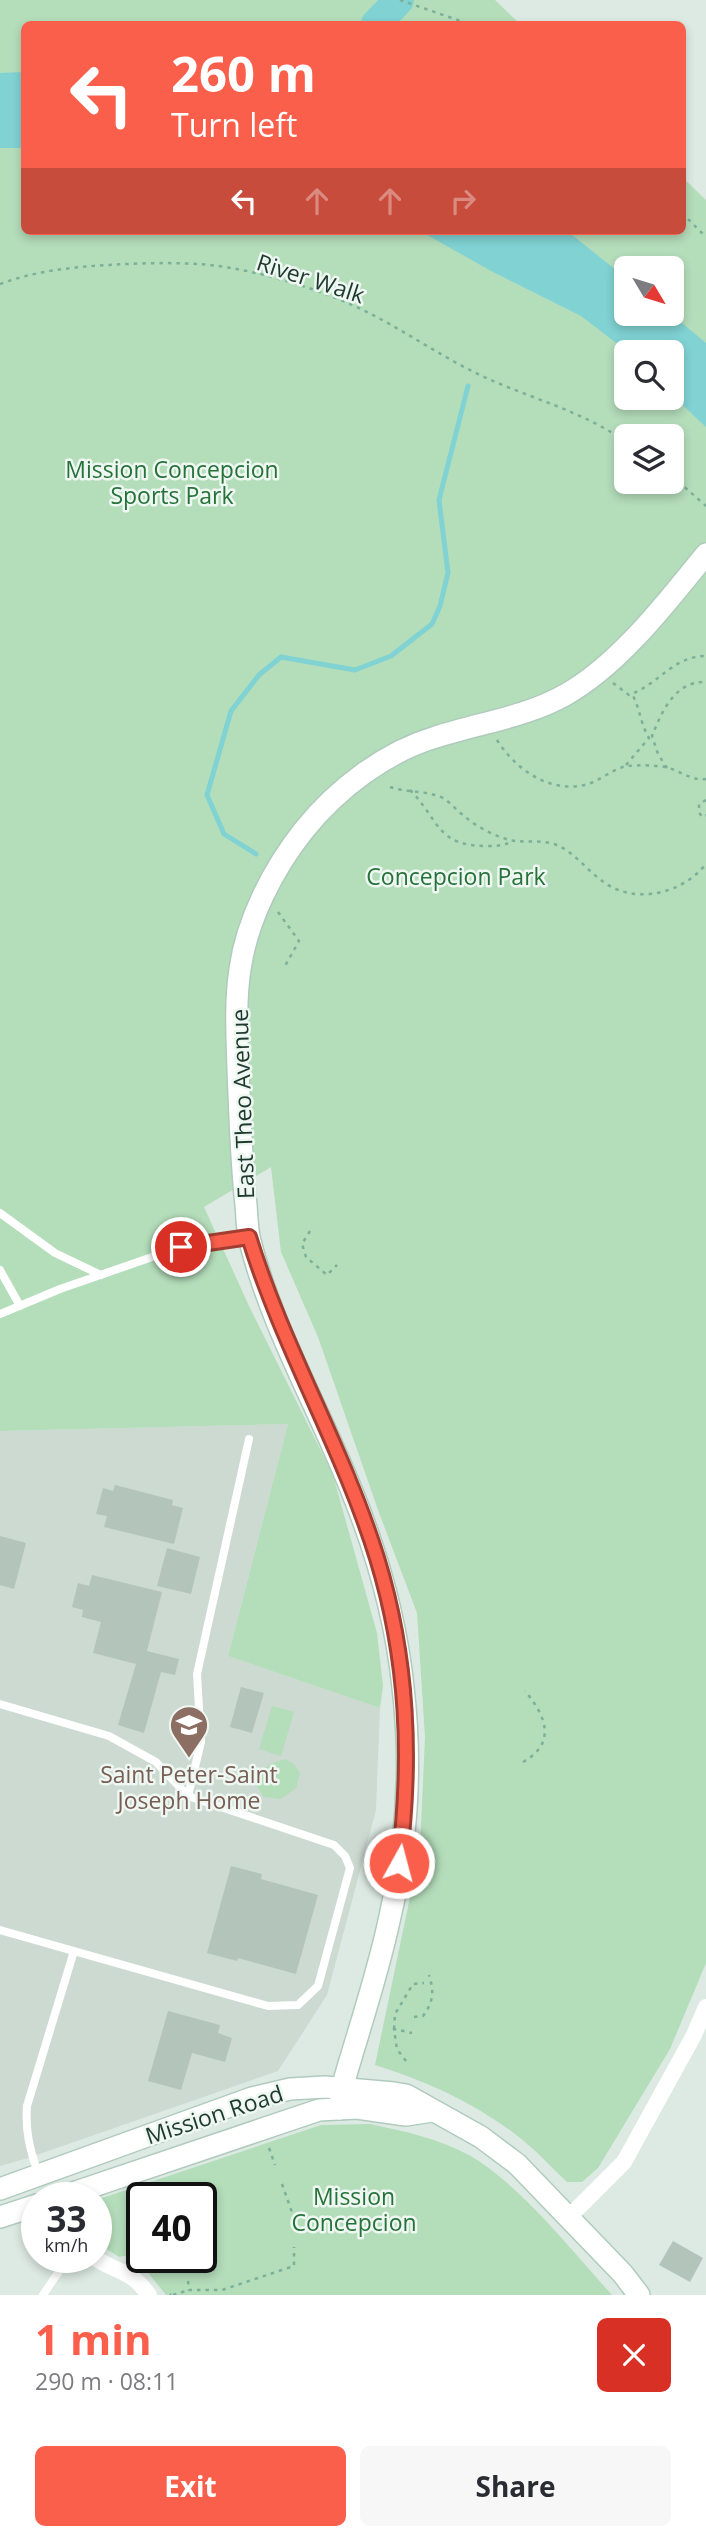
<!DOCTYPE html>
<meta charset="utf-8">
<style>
:root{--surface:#fff;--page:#f7f7f7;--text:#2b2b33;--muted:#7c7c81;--accent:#fa5f4c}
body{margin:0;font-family:"Open Sans",sans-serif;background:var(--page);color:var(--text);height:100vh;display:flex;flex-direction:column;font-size:26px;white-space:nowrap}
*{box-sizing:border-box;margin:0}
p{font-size:23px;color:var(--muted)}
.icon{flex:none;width:38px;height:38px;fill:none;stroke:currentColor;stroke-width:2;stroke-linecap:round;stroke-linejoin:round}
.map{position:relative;height:2295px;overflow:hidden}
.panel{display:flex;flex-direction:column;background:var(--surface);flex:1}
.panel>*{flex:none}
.guide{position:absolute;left:21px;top:21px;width:665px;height:214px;border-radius:10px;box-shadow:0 4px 10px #0003;background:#fa5f4c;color:#fff;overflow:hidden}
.needle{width:46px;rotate:128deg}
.controls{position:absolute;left:614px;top:256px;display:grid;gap:14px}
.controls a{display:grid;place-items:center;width:70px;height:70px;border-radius:10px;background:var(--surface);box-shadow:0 4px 10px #0003;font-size:35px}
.speed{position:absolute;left:21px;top:2182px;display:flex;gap:14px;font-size:35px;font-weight:700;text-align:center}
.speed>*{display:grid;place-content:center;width:91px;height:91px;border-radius:50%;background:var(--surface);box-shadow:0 4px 10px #0003;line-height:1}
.speed small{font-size:18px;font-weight:400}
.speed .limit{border:4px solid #111;border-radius:10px;background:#fff;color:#111}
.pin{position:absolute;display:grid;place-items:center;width:60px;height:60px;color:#fff;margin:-30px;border:4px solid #fff;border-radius:50%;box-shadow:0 2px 7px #0007}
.me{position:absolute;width:77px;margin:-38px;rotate:7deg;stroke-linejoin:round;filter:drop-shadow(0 0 5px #0008)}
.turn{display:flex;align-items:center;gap:24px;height:147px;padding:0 35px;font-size:32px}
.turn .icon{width:91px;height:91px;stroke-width:2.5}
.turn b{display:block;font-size:49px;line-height:60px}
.lanes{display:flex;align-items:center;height:66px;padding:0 35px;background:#0003;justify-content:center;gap:35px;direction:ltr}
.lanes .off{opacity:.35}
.round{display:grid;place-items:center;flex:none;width:74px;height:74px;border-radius:10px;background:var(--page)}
.head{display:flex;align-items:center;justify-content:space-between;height:119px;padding:0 35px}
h1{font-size:42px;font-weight:700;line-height:52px;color:var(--accent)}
.action{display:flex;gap:14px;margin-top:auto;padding:14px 35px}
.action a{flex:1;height:80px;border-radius:10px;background:var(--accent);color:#fff;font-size:28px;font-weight:700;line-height:80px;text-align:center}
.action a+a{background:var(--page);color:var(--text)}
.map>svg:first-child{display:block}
.built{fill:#ccdad1}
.green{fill:#b4ddba;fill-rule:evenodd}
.water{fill:#81d2d3}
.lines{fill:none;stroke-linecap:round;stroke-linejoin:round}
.stream{stroke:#81d2d3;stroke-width:5}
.river{stroke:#81d2d3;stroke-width:30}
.building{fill:#b3c5bb}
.secondary-casing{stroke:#b0cbbd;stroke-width:24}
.path{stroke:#7cb098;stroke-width:2.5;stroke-dasharray:3.5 5;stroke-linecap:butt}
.lane{stroke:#fff;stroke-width:8}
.street{stroke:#fff;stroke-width:16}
.secondary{stroke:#fff;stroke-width:21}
.route-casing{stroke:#a23e31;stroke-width:18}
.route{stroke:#fa5f4c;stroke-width:12}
.labels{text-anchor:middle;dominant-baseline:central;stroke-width:5;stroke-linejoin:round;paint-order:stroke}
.street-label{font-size:23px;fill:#1e3a2f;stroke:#eef7f1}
.park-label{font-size:23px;fill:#26733a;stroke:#eef7f1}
.education-label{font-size:23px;fill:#785e54;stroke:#eef7f1}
</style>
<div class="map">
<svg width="706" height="2295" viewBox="0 0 706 2295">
<rect width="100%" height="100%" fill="#ddeae3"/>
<!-- built -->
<path class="built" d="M288 1424 228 1656 380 1708 376 1810 327 1995 278 2071 28 2158 0 2166V1431Z"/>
<!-- green -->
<g class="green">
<path d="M0 0H495L520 24H24V231H682L683 178 706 200V1963L670 2049 598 2168 582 2182H567C550 2166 534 2148 515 2134 474 2103 424 2080 375 2065L420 1849 425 1737 417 1613 378 1510 318 1337 281 1252 271 1167 204 1207 249 1306 333 1475 377 1633 383 1686 380 1708 228 1656 288 1424 0 1431ZM626 268H672V313H626ZM626 352H672V397H626ZM626 436H672V481H626Z"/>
<path d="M272 1706 294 1712 281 1756 259 1749Z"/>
<path d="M286 1759 294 1764 300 1773 296 1788 281 1799 264 1797 256 1785C258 1768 271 1763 286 1759Z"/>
<path d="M370 2124C404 2131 436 2138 467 2154 517 2181 573 2252 612 2295H166L133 2254 119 2257 105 2248 96 2239V2200L321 2125ZM201 2198V2258H142V2198Z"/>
</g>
<!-- water -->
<g class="water">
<path d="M24 72V148H0V73Z"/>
<path d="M420 231H567L626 278V313H670L706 343V427L672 395V352H628L581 316 493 272Z"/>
</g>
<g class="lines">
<!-- stream -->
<path class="stream" d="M256 854 224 834 207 795 231 711 259 675 281 657 355 670 391 656 432 624 440 606 448 573 439 500 468 386"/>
<!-- river -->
<path class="river" d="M376 24 399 0"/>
</g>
<!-- building -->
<g class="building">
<path d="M115 1485 173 1500 172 1505 183 1508 174 1544 104 1527 107 1516 96 1514 103 1488 113 1491Z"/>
<path d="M0 1536 26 1543 14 1589 0 1585Z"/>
<path d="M167 1548 200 1557 191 1594 157 1586Z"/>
<path d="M92 1575 162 1592 147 1651 179 1659 175 1675 161 1672 144 1733 118 1725 136 1664 93 1653 101 1622 82 1617 83 1610 72 1607 78 1583 89 1586Z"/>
<path d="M241 1687 264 1693 252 1733 230 1727Z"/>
<path d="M231 1866 262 1874 261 1879 318 1895 296 1974 238 1958 237 1961 207 1953Z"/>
<path d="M168 2011 220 2025 218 2033 232 2038 225 2062 192 2053 181 2090 148 2081Z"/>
<path d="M673 2241 703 2258 690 2282 659 2265Z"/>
</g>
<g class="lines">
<!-- secondary casing -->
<g class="secondary-casing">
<g id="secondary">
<path d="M340 2109 342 2088C358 2032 377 1977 389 1921 407 1845 412 1764 403 1687 396 1620 378 1556 353 1494 320 1410 272 1329 250 1241 247 1230 247 1217 246 1205 241 1160 240 1115 238 1069 237 1036 235 1002 240 969 247 920 273 869 304 830 337 789 385 752 436 737 479 723 526 717 565 695 619 665 667 602 706 554"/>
<path d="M0 2189 252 2098 290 2089 325 2087 394 2093 406 2095 481 2137 517 2164 623 2274 639 2295"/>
<path d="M58 2198 319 2110 357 2108 406 2115 432 2111"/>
<path d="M0 2217 37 2205"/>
</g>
</g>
<!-- path -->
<g class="path">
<path d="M400 0 469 24"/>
<path d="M682 213 706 237"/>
<path d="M0 284C35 271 72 267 109 265 142 263 177 262 210 265 262 271 324 290 371 314 404 331 435 352 468 369 519 396 579 408 626 442"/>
<path d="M672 476 706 506"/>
<path d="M613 683 629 695C658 685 673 656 706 656"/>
<path d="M497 740C515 769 551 795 588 784 601 780 614 768 627 766 638 765 654 765 665 767 679 770 691 781 706 779"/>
<path d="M626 765 649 738C640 723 640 708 632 694"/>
<path d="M667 768 658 754 652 736C662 711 675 681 706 682"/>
<path d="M390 787C407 793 426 790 443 798 451 803 456 810 463 815 475 826 491 834 506 839 521 844 538 839 554 844 574 851 587 871 605 883 637 905 683 893 706 864"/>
<path d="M410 790C439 819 436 846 486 846 496 846 504 846 513 841"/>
<path d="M706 800 699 804V812L702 817 706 815"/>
<path d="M278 912 299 941 285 966"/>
<path d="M310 1231 302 1244 306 1257 327 1275 337 1265"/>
<path d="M523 1762C557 1743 546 1716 525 1691"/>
<path d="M414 2017 423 2016C434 2001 434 1991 429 1975"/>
<path d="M394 2029 395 2014 413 1984 424 1983"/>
<path d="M406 2061 397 2049 394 2029 412 2033"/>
<path d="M269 2148 275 2165"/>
<path d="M164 2183 171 2198"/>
<path d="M282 2184 294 2218V2226"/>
<path d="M185 2258V2261"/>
<path d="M188 2281 189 2290H222L294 2266V2247"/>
<path d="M170 2294 171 2295"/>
<path d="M173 2295 189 2290"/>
</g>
<!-- lane -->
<g class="lane">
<path d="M0 1213 55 1253 101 1275"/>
<path d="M0 1270 20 1306"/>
<path d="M0 1314 60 1289 181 1247 249 1237"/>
<path d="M0 1704 109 1736 156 1762 188 1796 334 1845 345 1856 350 1868 318 1986 298 2005 268 2006 0 1930"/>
<path d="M188 1796 201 1742 197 1674 249 1439"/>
<path d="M38 2173C30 2150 25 2131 27 2106L74 1951"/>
<path d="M43 2295 68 2258"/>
</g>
<!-- street -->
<g class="street">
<path d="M569 2217 624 2162 694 2035 706 2007"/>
<path d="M95 2258C118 2273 131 2270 149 2295"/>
</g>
<!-- secondary -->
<use href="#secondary" class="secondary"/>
</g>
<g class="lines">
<!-- route casing -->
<g class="route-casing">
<path id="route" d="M181 1247 249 1237C283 1348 343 1448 377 1558 408 1659 412 1759 399 1863"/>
</g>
<!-- route -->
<use href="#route" class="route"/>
</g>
<!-- icons -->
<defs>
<g id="school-pin" transform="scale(2.0125)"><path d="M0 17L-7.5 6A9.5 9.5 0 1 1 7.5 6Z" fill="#8d6e63" stroke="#eef7f1"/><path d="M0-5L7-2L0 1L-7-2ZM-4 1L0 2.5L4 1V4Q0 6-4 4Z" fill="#fff"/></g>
</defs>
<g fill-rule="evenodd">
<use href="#school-pin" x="189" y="1725"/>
</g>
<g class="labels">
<!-- street labels -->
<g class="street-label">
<text transform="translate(311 278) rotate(18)">River Walk</text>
<text transform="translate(242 1104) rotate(-92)">East Theo Avenue</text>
<text transform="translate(214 2114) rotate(-18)">Mission Road</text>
</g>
<!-- park labels -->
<g class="park-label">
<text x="172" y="469">Mission Concepcion<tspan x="172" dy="26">Sports Park</tspan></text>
<text x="456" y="876">Concepcion Park</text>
<text x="354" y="2196">Mission<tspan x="354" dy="26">Concepcion</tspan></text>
</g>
<!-- education labels -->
<g class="education-label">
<text x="189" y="1774">Saint Peter-Saint<tspan x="189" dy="26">Joseph Home</tspan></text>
</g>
</g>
</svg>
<div class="controls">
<a><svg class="needle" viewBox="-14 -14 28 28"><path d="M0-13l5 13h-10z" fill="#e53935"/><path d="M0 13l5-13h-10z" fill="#7c7c81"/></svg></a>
<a><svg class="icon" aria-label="search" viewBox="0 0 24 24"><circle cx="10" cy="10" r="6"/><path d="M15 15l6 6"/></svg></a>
<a><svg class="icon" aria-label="layers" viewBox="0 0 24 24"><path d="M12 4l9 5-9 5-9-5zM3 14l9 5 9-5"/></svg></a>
</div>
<div class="speed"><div>33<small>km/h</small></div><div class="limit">40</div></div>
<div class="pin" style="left:181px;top:1247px;background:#d93025"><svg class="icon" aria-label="arrive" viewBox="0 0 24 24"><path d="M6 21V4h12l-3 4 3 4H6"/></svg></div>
<svg class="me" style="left:399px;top:1863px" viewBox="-20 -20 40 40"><circle r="17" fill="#fa5f4c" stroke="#fff" stroke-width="3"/><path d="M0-11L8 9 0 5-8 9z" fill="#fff"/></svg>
<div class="guide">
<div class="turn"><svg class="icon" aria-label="left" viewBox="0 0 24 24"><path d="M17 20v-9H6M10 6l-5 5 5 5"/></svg><div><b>260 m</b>Turn left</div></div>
<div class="lanes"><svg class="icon" aria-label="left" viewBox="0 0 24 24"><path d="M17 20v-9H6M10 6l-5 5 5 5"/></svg><svg class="icon off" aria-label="ahead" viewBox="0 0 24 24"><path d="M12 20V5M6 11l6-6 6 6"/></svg><svg class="icon off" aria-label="ahead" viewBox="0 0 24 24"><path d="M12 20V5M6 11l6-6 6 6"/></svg><svg class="icon off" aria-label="right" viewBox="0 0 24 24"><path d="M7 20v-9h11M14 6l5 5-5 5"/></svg></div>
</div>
</div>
<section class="panel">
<div class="head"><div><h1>1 min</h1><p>290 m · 08:11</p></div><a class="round" style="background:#d93025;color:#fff"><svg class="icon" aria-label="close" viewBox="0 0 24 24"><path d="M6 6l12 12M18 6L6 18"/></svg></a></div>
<div class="action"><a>Exit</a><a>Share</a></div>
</section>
